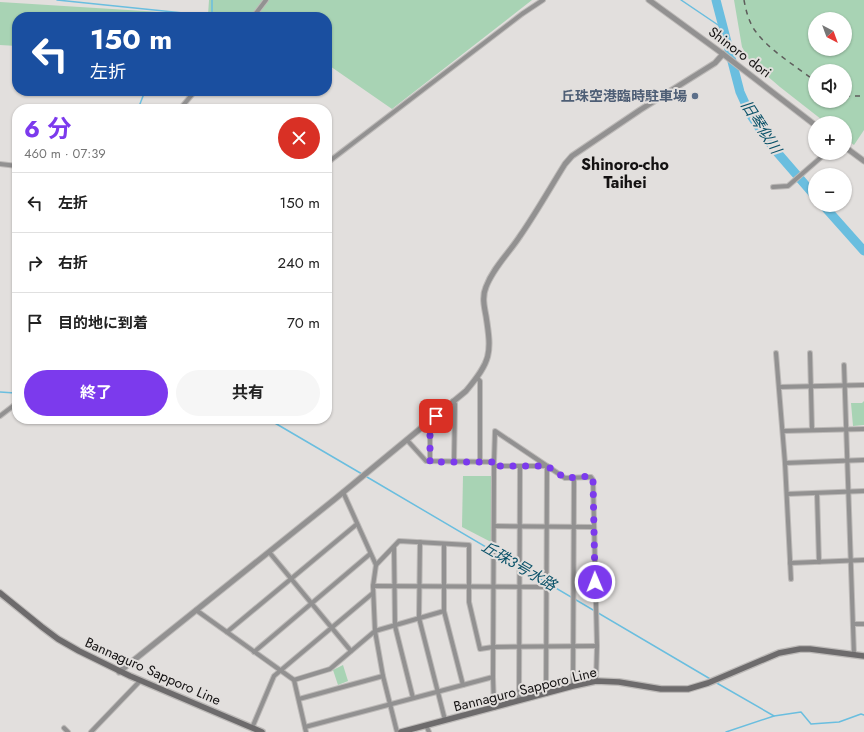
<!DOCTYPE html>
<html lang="ja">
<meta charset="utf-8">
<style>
:root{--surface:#fff;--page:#f6f6f6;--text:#222;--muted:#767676;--line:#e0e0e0;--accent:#7c3aed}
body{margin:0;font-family:Jost,"Noto Sans JP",sans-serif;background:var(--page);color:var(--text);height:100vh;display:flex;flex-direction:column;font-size:15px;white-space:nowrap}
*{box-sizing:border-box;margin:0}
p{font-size:13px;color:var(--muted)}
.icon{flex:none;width:22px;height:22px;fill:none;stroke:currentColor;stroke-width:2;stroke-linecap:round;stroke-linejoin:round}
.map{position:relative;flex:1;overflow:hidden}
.drawer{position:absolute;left:12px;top:104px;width:320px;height:320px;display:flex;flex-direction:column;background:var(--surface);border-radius:16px;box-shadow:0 1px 3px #0004}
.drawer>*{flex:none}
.top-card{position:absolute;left:12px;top:12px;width:320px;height:84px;border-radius:16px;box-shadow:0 1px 3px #0004;background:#1a4fa0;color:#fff;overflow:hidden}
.needle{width:26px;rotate:139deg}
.fabs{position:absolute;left:808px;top:12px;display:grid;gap:8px}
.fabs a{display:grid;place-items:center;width:44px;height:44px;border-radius:50%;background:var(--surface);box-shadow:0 1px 3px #0004;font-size:20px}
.pin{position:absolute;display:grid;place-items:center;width:34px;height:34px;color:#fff;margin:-17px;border-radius:8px;box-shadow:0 2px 6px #0006}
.me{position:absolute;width:44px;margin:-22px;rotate:359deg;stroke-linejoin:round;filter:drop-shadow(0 0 3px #0008)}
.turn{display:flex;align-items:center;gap:14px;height:84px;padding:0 12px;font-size:18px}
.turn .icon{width:52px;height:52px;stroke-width:2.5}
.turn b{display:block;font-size:28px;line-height:34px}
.round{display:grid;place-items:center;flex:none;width:42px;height:42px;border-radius:21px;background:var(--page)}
.overview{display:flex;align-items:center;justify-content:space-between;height:68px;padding:0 12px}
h1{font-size:24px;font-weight:700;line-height:30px;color:var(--accent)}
.action{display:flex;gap:8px;margin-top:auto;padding:8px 12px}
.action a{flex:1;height:46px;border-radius:24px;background:var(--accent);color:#fff;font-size:16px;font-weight:700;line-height:46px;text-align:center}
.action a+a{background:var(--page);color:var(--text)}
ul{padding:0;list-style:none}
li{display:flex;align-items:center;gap:12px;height:60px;padding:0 12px;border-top:1px solid var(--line)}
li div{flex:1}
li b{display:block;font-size:15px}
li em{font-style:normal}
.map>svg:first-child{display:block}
.green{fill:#a8d3b4;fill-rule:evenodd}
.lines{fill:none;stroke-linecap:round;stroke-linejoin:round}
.stream{stroke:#6abedf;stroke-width:1.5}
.river{stroke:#6abedf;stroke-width:9}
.minor-casing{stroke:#bdbab8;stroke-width:6}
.tertiary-casing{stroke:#bdbab8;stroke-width:7}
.secondary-casing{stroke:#bdbab8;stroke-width:8}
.minor{stroke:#929191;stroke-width:4}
.tertiary{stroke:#929191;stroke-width:5}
.secondary{stroke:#6d6b6c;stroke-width:5.5}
.rail{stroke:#5e5c5b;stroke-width:1.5;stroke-dasharray:5 5;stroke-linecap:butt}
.route{stroke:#7c3aed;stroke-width:7;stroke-dasharray:0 12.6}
.service-dot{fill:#5c6f8a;stroke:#e2dfdd;stroke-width:1.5}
.labels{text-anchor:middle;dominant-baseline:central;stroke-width:4;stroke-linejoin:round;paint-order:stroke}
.street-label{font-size:14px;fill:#141212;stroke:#e2dfdd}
.service-label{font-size:14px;font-weight:bold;fill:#4e5e75;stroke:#e2dfdd;text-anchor:end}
.water-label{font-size:15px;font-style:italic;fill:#0b5269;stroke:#e2dfdd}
.quarter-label{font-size:16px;font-weight:bold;fill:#141212;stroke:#e2dfdd}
</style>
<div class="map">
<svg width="864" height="732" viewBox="0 0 864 732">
<rect width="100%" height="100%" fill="#e2dfdd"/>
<!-- green -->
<g class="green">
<path d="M209 0H532L392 109 327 64V17H17V46L0 45V2L208 15Z"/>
<path d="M734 0H864V130L854 145 845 138V123H826L780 87 750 61 742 47ZM815 19H845V49H815ZM815 71H845V101H815Z"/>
<path d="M864 401V425L853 426 851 403H862Z"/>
<path d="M463 476H492L491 542 462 527Z"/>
<path d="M343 665 348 681 338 685 333 670Z"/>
</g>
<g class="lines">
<!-- stream -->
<g class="stream">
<path d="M57 0 193 14 200 17"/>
<path d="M681 0 724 29"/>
<path d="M209 17 212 13V0"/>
<path d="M138 109 145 91"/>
<path d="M0 392 15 393 17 392"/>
<path d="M268 419 362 474"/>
<path d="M367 477 712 680"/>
<path d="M715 682 774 716"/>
<path d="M726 732 774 716 801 712 811 724 839 722 861 714 864 715"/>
</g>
<!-- river -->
<g class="river">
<path d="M716 0 740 92 750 114 766 138 776 151 815 196"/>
<path d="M823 205 864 251"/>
</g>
<!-- minor casing -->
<g class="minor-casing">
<g id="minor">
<path d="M253 17 266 0"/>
<path d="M180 109 195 91"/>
<path d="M327 163 522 14 543 0"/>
<path d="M0 164 17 166"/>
<path d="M773 187 788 186 826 153"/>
<path d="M776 353 785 463 791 579"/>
<path d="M810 353 812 430"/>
<path d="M844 365 854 655"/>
<path d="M477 378 480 381V461"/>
<path d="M779 387 864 385"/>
<path d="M453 401 455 404 454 461"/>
<path d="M0 416 17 403"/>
<path d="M427 423 430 426V461"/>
<path d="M783 431 864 429"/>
<path d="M407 440 426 461 494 462 495 431 565 478 591 477 593 480 597 646 596 681"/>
<path d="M785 463 864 460"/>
<path d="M494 466H547L546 694"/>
<path d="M343 492 376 565 373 586 375 631 383 676 397 732"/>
<path d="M817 493 819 562"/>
<path d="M787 494 864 491"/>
<path d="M494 526 594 527"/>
<path d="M420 542 419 618 445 720"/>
<path d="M444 544V611L463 685"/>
<path d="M394 547 395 626 413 698"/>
<path d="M269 552 351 651"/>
<path d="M790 563 864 560"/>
<path d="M376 565 399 541 469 545V602L480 649 493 647 597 646"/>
<path d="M373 586 547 587"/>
<path d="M196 610 294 680 306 732"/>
<path d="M854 624H864"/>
<path d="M227 632 357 524"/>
<path d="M254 652 370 554"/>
<path d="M294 680 330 669 375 631 444 611"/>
<path d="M573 686 574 478"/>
<path d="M299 699 383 676"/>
<path d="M519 701 520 466"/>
<path d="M494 708 493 677 494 464"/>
<path d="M426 725 429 732"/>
<path d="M305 727 493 677"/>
<path d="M64 728 68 732"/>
<path d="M252 728 274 676 373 593"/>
<path d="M91 732 140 681"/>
</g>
</g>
<!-- tertiary casing -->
<g class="tertiary-casing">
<g id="tertiary">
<path d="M649 0 723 54 815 125"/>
<path d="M845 147 864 161"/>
<path d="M119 672 335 499 466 391C491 361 492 354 486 316 484 306 482 296 486 287 493 268 509 253 520 236 536 213 550 188 565 164L572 156 640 110 715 63 723 54"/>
</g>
</g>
<!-- secondary casing -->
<g class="secondary-casing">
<g id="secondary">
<path d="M0 593 42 627 58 639 79 651 130 676 262 732"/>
<path d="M401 732 573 686 596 681 619 682 661 689H688L708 683 779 653 800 649H810L864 656"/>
</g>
</g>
<!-- minor -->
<use href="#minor" class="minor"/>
<!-- tertiary -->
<use href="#tertiary" class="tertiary"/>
<!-- secondary -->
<use href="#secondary" class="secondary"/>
<!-- rail -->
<g class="rail">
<path d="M744 0C746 11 749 23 756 32 769 50 797 67 815 81"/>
<path d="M845 96H864"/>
</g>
</g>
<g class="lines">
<!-- route -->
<path class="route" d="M436 416 427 423 430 426V462H494V466H547L565 478 591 476 593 480 595 582"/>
</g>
<!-- markers -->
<circle class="service-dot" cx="695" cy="96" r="4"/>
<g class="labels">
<!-- street labels -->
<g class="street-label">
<text transform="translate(740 52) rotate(37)">Shinoro dori</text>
<text transform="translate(153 671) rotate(24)">Bannaguro Sapporo Line</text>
<text transform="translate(525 689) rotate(-14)">Bannaguro Sapporo Line</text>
</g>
<!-- service labels -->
<g class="service-label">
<text x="687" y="96">丘珠空港臨時駐車場</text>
</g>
<!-- water labels -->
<g class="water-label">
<text transform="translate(761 127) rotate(57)">旧琴似川</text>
<text transform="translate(519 566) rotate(30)">丘珠3号水路</text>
</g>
<!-- quarter labels -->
<g class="quarter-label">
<text x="625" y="164">Shinoro-cho<tspan x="625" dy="18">Taihei</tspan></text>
</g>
</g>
</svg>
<div class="fabs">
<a><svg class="needle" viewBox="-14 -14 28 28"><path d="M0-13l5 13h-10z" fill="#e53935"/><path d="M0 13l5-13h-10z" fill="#767676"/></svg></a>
<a><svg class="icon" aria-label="sound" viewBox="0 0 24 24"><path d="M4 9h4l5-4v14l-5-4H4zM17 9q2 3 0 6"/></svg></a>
<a>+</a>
<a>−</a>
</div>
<div class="pin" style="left:436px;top:416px;background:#d93025"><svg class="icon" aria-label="arrive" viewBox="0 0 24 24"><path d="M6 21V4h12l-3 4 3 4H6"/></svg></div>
<svg class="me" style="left:595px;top:582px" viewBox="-20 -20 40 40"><circle r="17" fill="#7c3aed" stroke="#fff" stroke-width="3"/><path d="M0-11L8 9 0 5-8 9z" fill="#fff"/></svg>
<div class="top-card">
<div class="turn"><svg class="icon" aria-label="left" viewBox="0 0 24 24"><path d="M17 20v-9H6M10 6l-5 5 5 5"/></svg><div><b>150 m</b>左折</div></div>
</div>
<section class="drawer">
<div class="overview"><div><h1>6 分</h1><p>460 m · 07:39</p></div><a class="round" style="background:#d93025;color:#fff"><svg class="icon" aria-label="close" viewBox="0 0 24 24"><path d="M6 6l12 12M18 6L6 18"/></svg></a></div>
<ul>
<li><svg class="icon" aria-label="left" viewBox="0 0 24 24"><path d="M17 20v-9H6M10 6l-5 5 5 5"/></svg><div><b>左折</b></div><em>150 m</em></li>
<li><svg class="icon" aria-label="right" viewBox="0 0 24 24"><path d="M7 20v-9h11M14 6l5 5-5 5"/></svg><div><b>右折</b></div><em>240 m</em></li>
<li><svg class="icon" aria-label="arrive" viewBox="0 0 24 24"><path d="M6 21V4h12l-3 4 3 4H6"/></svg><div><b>目的地に到着</b></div><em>70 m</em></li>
</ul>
<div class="action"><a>終了</a><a>共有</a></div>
</section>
</div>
